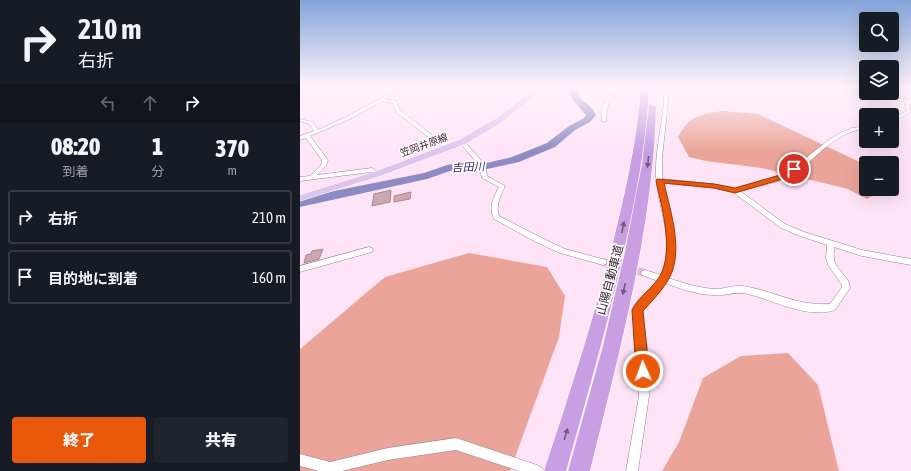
<!DOCTYPE html>
<html lang="ja">
<meta charset="utf-8">
<style>
:root{--surface:#171b24;--page:#20242c;--text:#f1f3f6;--muted:#9ea1a6;--line:#363941;--accent:#ea580c}
body{margin:0;font-family:"Asap Condensed","Noto Sans JP",sans-serif;background:var(--page);color:var(--text);height:100vh;display:flex;flex-direction:column;font-size:15px;white-space:nowrap}
*{box-sizing:border-box;margin:0}
p{font-size:13px;color:var(--muted)}
.icon{flex:none;width:22px;height:22px;fill:none;stroke:currentColor;stroke-width:2;stroke-linecap:round;stroke-linejoin:round}
.map{position:relative;flex:1;overflow:hidden}
.drawer{display:flex;flex-direction:column;background:var(--surface);width:300px}
.drawer>*{flex:none}
.guide{background:#171b24;color:var(--text);overflow:hidden}
.buttons{position:absolute;left:559px;top:12px;display:grid;gap:8px}
.buttons a{display:grid;place-items:center;width:40px;height:40px;border-radius:4px;background:var(--surface);box-shadow:0 4px 16px #0002;font-size:20px}
.pin{position:absolute;display:grid;place-items:center;width:34px;height:34px;color:#fff;margin:-17px;border:2px solid #fff;border-radius:50%;box-shadow:0 1px 4px #0007}
.me{position:absolute;width:44px;margin:-22px;rotate:358deg;stroke-linejoin:round;filter:drop-shadow(0 0 3px #0008)}
.turn{display:flex;align-items:center;gap:14px;height:84px;padding:0 12px;font-size:18px}
.turn .icon{width:52px;height:52px;stroke-width:2.5}
.turn b{display:block;font-size:28px;line-height:34px}
.lanes{display:flex;align-items:center;height:38px;padding:0 12px;background:#0003;justify-content:center;gap:20px;direction:ltr}
.lanes .off{opacity:.35}
.eta{display:flex;justify-content:space-evenly;align-items:center;height:68px;text-align:center}
.eta b{font-size:24px;font-weight:800;line-height:28px}
.cta{display:flex;gap:8px;margin-top:auto;padding:8px 12px}
.cta a{flex:1;height:46px;border-radius:4px;background:var(--accent);color:#fff;font-size:16px;font-weight:800;line-height:46px;text-align:center}
.cta a+a{background:var(--page);color:var(--text)}
ul{padding:0;list-style:none}
li{display:flex;align-items:center;gap:12px;height:54px;margin:0 8px 6px;padding:0 4px;border:2px solid var(--line);border-radius:4px}
li div{flex:1}
li b{display:block;font-size:15px}
li em{font-style:normal}
main{display:flex;flex:1;min-height:0}
.map>svg:first-child{display:block}
.forest{fill:#eaa49a}
.lines{fill:none;stroke-linecap:round;stroke-linejoin:round}
.river{fill:#8d8bc4;fill-rule:evenodd}
.building{fill:#cfa7b0;stroke:#ac868f}
.street-tunnel{stroke:#d7bfd0;stroke-width:8;stroke-dasharray:8 4;stroke-linecap:butt}
.street-casing{stroke:#9a7c91;stroke-width:1}
.primary-casing{stroke:#fff;stroke-width:1}
.highway-casing{stroke:#fff;stroke-width:1}
.street{fill:#fff;fill-rule:evenodd}
.primary{fill:#ddc5ee;fill-rule:evenodd}
.highway{fill:#c79fe2;fill-rule:evenodd}
.oneway{fill:#725a7a}
.route{fill:#ea580c;stroke:#983908}
.labels{text-anchor:middle;dominant-baseline:central;stroke-width:3.5;stroke-linejoin:round;paint-order:stroke}
.far-street-label{font-size:10px;fill:#392c35;stroke:#fff8fd}
.far-water-label{font-size:11px;font-style:italic;fill:#31266a;stroke:#fff8fd}
.street-label{font-size:12px;fill:#392c35;stroke:#fff8fd}
</style>
<main>
<section class="drawer">
<div class="guide">
<div class="turn"><svg class="icon" aria-label="right" viewBox="0 0 24 24"><path d="M7 20v-9h11M14 6l5 5-5 5"/></svg><div><b>210 m</b>右折</div></div>
<div class="lanes"><svg class="icon off" aria-label="left" viewBox="0 0 24 24"><path d="M17 20v-9H6M10 6l-5 5 5 5"/></svg><svg class="icon off" aria-label="ahead" viewBox="0 0 24 24"><path d="M12 20V5M6 11l6-6 6 6"/></svg><svg class="icon" aria-label="right" viewBox="0 0 24 24"><path d="M7 20v-9h11M14 6l5 5-5 5"/></svg></div>
</div>
<div class="eta">
<div><b>08:20</b><p>到着</p></div>
<div><b>1</b><p>分</p></div>
<div><b>370</b><p>m</p></div>
</div>
<ul>
<li><svg class="icon" aria-label="right" viewBox="0 0 24 24"><path d="M7 20v-9h11M14 6l5 5-5 5"/></svg><div><b>右折</b></div><em>210 m</em></li>
<li><svg class="icon" aria-label="arrive" viewBox="0 0 24 24"><path d="M6 21V4h12l-3 4 3 4H6"/></svg><div><b>目的地に到着</b></div><em>160 m</em></li>
</ul>
<div class="cta"><a>終了</a><a>共有</a></div>
</section>
<div class="map">
<svg width="611" height="471" viewBox="0 0 611 471">
<rect width="100%" height="100%" fill="#ffe4f7"/>
<!-- forest -->
<g class="forest">
<path d="M422 111 458 114 566 165V189H582L583 190 567 199 548 189 462 168 406 161 389 157 378 137C390 115 399 115 422 111Z"/>
<path d="M169 253 247 267 265 296 259 337 210 471H0V349L85 277Z"/>
<path d="M488 353 518 385 539 471H362L379 442 403 378 441 356Z"/>
</g>
<g class="lines">
<!-- river -->
<path class="river" d="M269 86H277C277 103 291 102 296 115L290 122 275 130 255 147 219 162 178 171 158 169 150 171 127 179 0 207V199L14 195 124 173 147 165 158 163 178 165 212 157 247 143 269 126 284 118 286 115 271 98Z"/>
</g>
<!-- building -->
<g class="building">
<path d="M91 190 90 202 72 206 74 194Z"/>
<path d="M111 192 110 199 94 202V196Z"/>
<path d="M23 249 19 259 4 263 6 255 11 254 12 251Z"/>
</g>
<g class="lines">
<!-- street-tunnel -->
<path class="street-tunnel" d="M303 262 345 273"/>
<!-- street casing -->
<g class="street-casing">
<g id="street">
<path d="M104 86H108L85 99 97 101 100 110 137 139 150 147V149H146L133 141 96 112 93 103 82 101 50 119 10 136 28 160 26 166 17 175 72 168 79 173V175H75L71 172 0 181V177L10 176 21 165 22 160 6 138 0 140V136L14 131 9 124 0 121V119L13 122 18 130 46 117Z"/>
<path d="M321 86H325L328 88C324 90 320 91 316 93 307 99 307 111 306 121L302 122C300 105 307 93 323 88Z"/>
<path d="M358 86H362L368 94V102L362 158V179L414 184 435 189 464 181 481 176 492 169 530 139 540 133 552 128 566 126V128C527 135 516 163 485 178 471 185 454 186 440 191L485 224 504 232 562 250 611 259V265L562 256 534 247C534 252 533 258 535 263 539 272 550 278 550 288L535 310C506 320 471 298 443 293 433 292 425 296 415 295 398 295 381 289 365 283L342 311 347 346 349 396 338 471H326L339 396 337 346 334 310 358 281 342 275 341 273 342 271 345 270 361 275C376 242 358 209 356 176 355 151 362 126 364 102V94ZM363 183 414 188 433 192 481 228 500 236 527 245 526 258 528 265 542 285V287L530 304C495 306 475 291 443 286 433 285 425 289 415 289 399 288 383 283 368 278 382 243 367 218 363 183Z"/>
<path d="M512 86H520L609 100 611 98V103L609 106 611 112 592 122V119L607 111 605 106 607 102Z"/>
<path d="M592 138 597 141V143H593L590 141H592Z"/>
<path d="M162 140 164 141 185 165 187 176 205 186C201 195 195 206 199 216L242 238 265 249 306 260 307 262 306 264 303 265 260 253 236 242 194 219C188 207 194 197 199 187L182 178 179 165 159 142Z"/>
<path d="M69 247 72 248 73 250 72 252 0 272V266Z"/>
<path d="M156 438 237 465 241 467 243 471H219L156 450 88 460 42 471H19L0 466V454L30 462 88 448Z"/>
</g>
</g>
<!-- primary casing -->
<g class="primary-casing">
<path id="primary" d="M239 86H246L201 123 165 144 80 176 0 201V195L74 172 159 140 195 119Z"/>
</g>
<!-- highway casing -->
<g class="highway-casing">
<g id="highway">
<path d="M341 86H349C347 134 339 181 329 227 312 309 289 390 266 471H244C271 390 297 309 317 226 328 180 338 134 341 86Z"/>
<path d="M349 105H352L356 107C353 229 319 353 290 471H268L303 346 325 252 342 164Z"/>
</g>
</g>
<!-- street -->
<use href="#street" class="street"/>
<!-- primary -->
<use href="#primary" class="primary"/>
<!-- highway -->
<use href="#highway" class="highway"/>
</g>
<!-- one-way arrows -->
<defs><path id="oneway-solid" d="M-6-.8H1V-3.2L6.5 0L1 3.2V.8H-6Z"/></defs>
<g class="oneway">
<use href="#oneway-solid" transform="translate(348 162) rotate(96)"/>
<use href="#oneway-solid" transform="translate(323 227) rotate(-78)"/>
<use href="#oneway-solid" transform="translate(324 289) rotate(103)"/>
<use href="#oneway-solid" transform="translate(266 434) rotate(-73)"/>
</g>
<!-- sky -->
<linearGradient id="sky" x2="0" y2="1"><stop stop-color="#83a4da"/><stop offset="0.57" stop-color="#fff3fb"/><stop offset="1" stop-color="#fff3fb" stop-opacity="0"/></linearGradient>
<rect width="611" height="152" fill="url(#sky)"/>
<!-- route -->
<path class="route" d="M492 167H497L498 169 486 178 435 193 414 188 364 183C371 214 385 254 367 282 360 293 351 302 343 311L349 371 347 376 343 377 338 376 336 371 332 310C338 297 353 288 360 276 374 250 362 208 356 181L357 179 414 184 435 188 480 175Z"/>
<g class="labels">
<!-- far-street labels -->
<g class="far-street-label">
<text transform="translate(124 145) rotate(-20)">笠岡井原線</text>
</g>
<!-- far-water labels -->
<g class="far-water-label">
<text transform="translate(168 167) rotate(-3)">吉田川</text>
</g>
<!-- street labels -->
<g class="street-label">
<text transform="translate(310 280) rotate(-75)">山陽自動車道</text>
</g>
</g>
</svg>
<div class="buttons">
<a><svg class="icon" aria-label="search" viewBox="0 0 24 24"><circle cx="10" cy="10" r="6"/><path d="M15 15l6 6"/></svg></a>
<a><svg class="icon" aria-label="layers" viewBox="0 0 24 24"><path d="M12 4l9 5-9 5-9-5zM3 14l9 5 9-5"/></svg></a>
<a>+</a>
<a>−</a>
</div>
<div class="pin" style="left:494px;top:169px;background:#d93025"><svg class="icon" aria-label="arrive" viewBox="0 0 24 24"><path d="M6 21V4h12l-3 4 3 4H6"/></svg></div>
<svg class="me" style="left:343px;top:371px" viewBox="-20 -20 40 40"><circle r="17" fill="#ea580c" stroke="#fff" stroke-width="3"/><path d="M0-11L8 9 0 5-8 9z" fill="#fff"/></svg>
</div>
</main>
